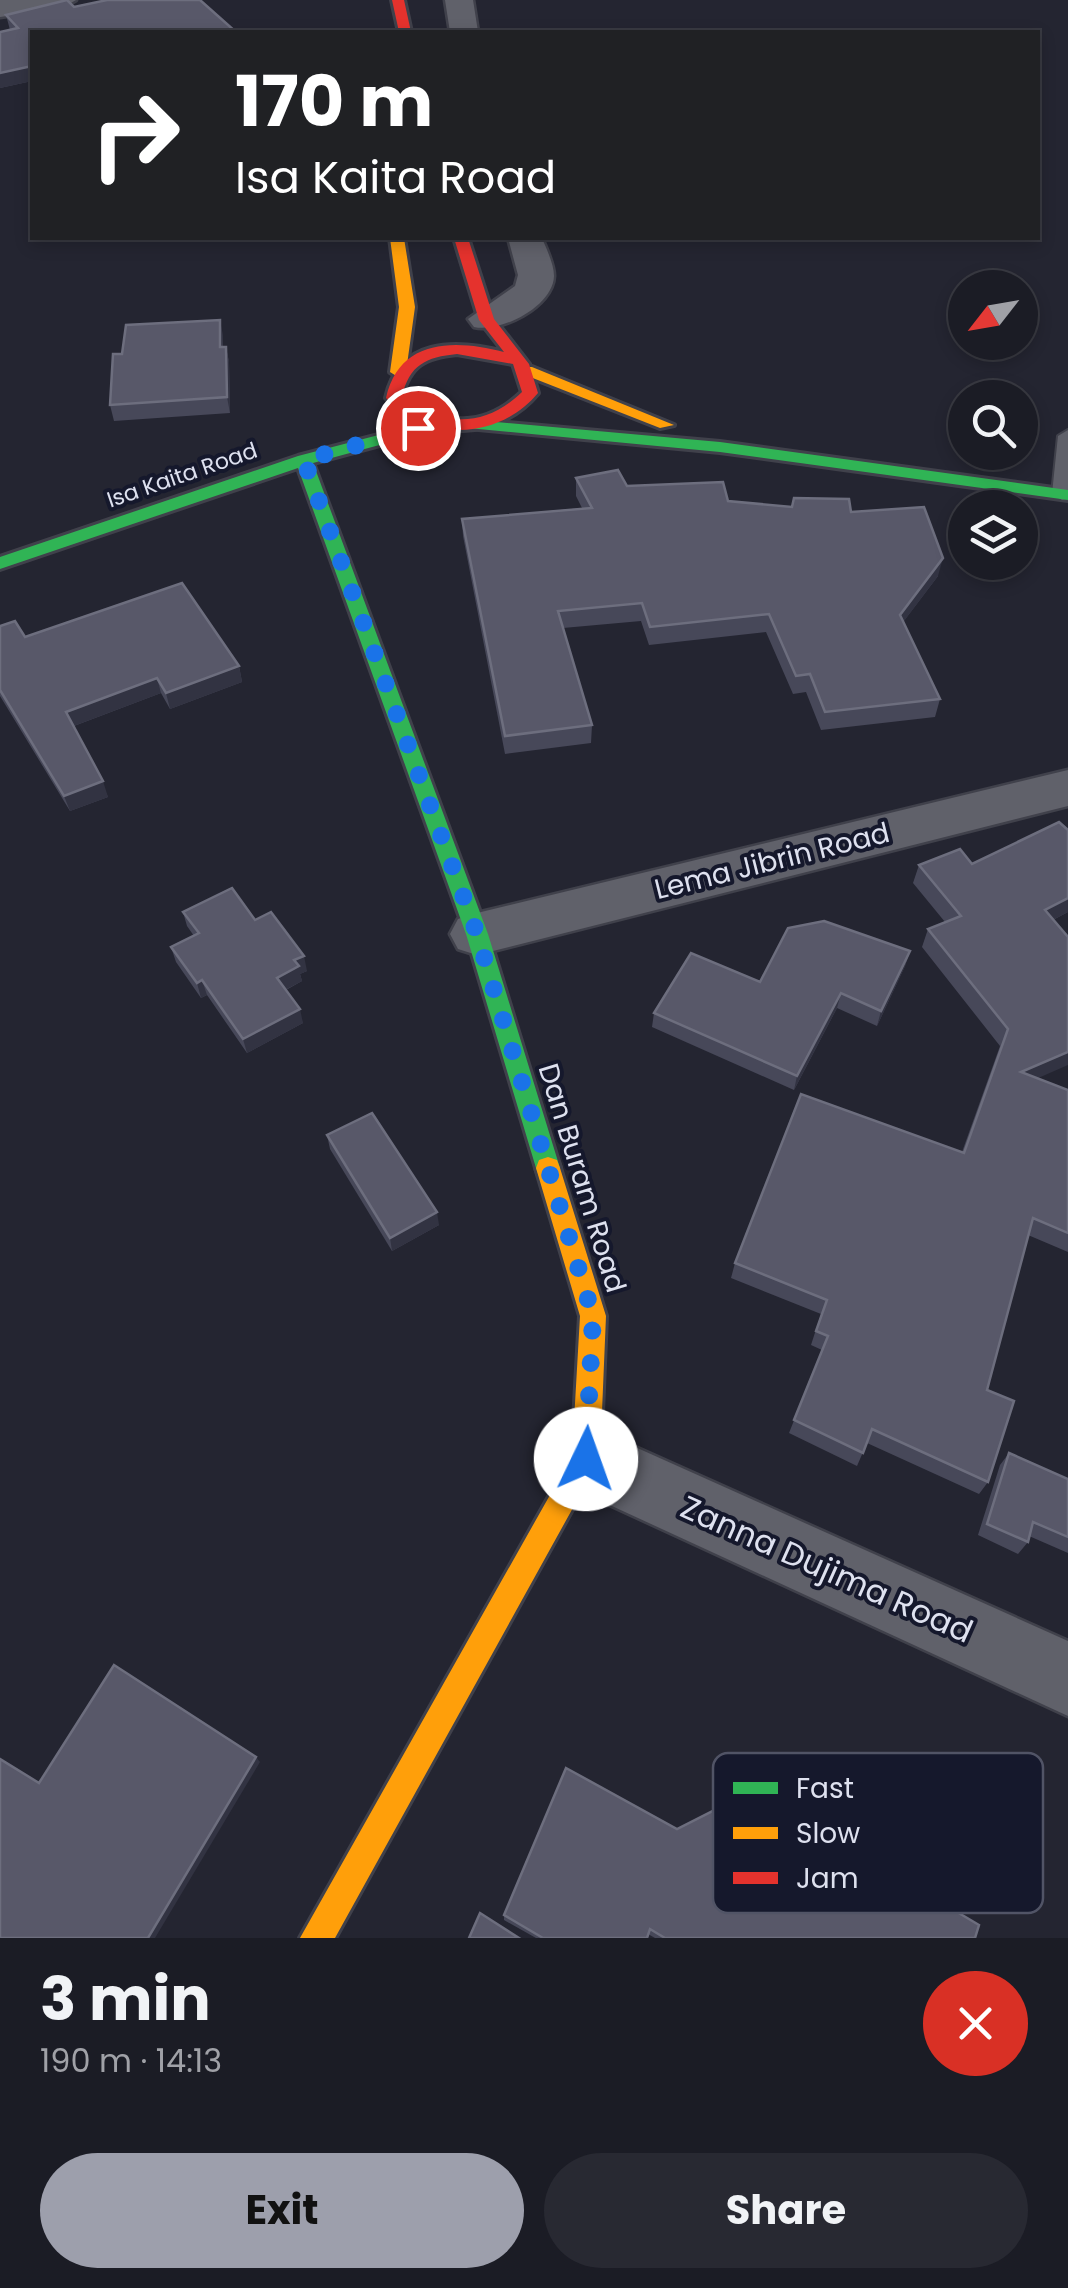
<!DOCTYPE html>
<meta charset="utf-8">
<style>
:root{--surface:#1b1c25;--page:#282932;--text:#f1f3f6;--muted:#a0a1a7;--line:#393a42;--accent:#9d9fac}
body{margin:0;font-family:Poppins,sans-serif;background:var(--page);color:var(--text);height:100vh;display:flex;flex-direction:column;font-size:38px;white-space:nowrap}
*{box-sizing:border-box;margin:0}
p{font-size:32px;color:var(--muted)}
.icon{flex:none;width:55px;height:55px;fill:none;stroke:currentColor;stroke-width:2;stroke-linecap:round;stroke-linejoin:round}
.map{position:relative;height:1938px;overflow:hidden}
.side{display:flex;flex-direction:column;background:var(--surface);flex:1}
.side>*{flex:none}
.top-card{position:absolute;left:30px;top:30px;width:1010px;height:210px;border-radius:0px;box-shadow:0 5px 15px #0003,0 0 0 2px var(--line);background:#202124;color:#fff;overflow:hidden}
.needle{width:65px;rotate:239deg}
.controls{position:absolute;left:948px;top:270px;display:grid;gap:20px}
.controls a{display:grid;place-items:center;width:90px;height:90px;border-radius:50%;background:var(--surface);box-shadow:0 5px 15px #0003,0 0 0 2px var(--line);font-size:50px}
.pin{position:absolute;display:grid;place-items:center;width:85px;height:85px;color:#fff;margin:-42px;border:5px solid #fff;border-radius:50%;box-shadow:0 2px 10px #0007}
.me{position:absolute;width:110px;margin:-55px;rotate:3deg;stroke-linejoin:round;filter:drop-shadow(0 0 8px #0008)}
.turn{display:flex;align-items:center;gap:35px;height:210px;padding:0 40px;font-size:45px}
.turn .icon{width:130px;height:130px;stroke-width:2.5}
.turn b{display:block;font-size:70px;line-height:85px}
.round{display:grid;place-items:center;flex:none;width:105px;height:105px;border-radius:52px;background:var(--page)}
.head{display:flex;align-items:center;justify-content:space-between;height:170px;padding:0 40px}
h1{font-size:60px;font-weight:700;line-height:75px}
.primary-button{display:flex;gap:20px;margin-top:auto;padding:20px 40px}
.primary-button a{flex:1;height:115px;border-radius:60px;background:var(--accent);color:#111;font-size:40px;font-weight:700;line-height:115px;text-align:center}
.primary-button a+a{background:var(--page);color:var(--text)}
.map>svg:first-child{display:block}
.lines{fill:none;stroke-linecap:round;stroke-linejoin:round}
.lane-casing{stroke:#40414b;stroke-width:4}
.street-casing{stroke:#40414b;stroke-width:5}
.fast-casing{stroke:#40414b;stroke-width:6}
.slow-casing{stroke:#40414b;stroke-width:6}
.jam-casing{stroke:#40414b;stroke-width:6}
.lane{fill:#60616a;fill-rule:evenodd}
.street{fill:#60616a;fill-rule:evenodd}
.fast{fill:#30b455;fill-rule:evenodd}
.slow{fill:#ff9f0a;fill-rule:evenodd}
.jam{fill:#e5322d;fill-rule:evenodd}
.wall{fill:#474859}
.shaded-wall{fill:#323342}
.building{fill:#585869;stroke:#6d6e7e;stroke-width:2.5}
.route{stroke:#1a73e8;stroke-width:18;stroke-dasharray:0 32.4}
.labels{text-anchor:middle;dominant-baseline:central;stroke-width:8;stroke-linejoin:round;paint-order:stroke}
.far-street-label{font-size:22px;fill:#dee1ef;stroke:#15182c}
.street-label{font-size:28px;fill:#dee1ef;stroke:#15182c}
.near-street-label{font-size:32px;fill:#dee1ef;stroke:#15182c}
.key{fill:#15182c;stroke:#515466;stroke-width:2.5}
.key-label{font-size:28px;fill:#dee1ef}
</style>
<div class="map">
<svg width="1068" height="1938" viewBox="0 0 1068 1938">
<rect width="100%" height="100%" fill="#242531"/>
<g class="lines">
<!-- lane casing -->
<g class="lane-casing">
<path id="lane" d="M1068 430V499L1062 500 1052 494 1058 436Z"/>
</g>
<!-- street casing -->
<g class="street-casing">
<g id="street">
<path d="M0 0H76L62 8 0 17Z"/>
<path d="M445 0H473L478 32H450Z"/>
<path d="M508 238H542C546 248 554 264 554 276 553 307 500 333 474 327L468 319 515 286 518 275Z"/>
<path d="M1068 770V806L477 955 458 949 450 934 458 919 477 913Z"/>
<path d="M586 1425 1068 1641V1716L562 1483 552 1459 562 1435Z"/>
</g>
</g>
<!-- fast casing -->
<g class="fast-casing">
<g id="fast">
<path d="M440 419 448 424 446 427 313 463 488 934 560 1168 557 1176 548 1179 539 1176 536 1168 466 934 298 468 0 569V557L298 456Z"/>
<path d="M474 420 720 442 1068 490V500L720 452 468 428V422Z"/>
</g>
</g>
<!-- slow casing -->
<g class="slow-casing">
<g id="slow">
<path d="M390 238H404L415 307 406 372 398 377 390 372 399 307Z"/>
<path d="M520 367H532L674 425 660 428 520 373Z"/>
<path d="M548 1157 557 1160 560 1168 606 1316 600 1459 335 1938H300L572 1456 580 1316 536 1168 539 1160Z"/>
</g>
</g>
<!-- jam casing -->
<g class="jam-casing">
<g id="jam">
<path d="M392 0H404L411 32H399Z"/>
<path d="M454 238H468L494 319 529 364 538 393C499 440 428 443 386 398 399 339 454 339 504 352L479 320ZM457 354 513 364 522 392C485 428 443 427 402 397 409 365 426 357 457 354Z"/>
</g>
</g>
<!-- lane -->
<use href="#lane" class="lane"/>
<!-- street -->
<use href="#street" class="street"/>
<!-- fast -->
<use href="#fast" class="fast"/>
<!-- slow -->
<use href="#slow" class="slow"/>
<!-- jam -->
<use href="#jam" class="jam"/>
</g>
<!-- wall -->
<g class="wall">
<path d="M74 7 32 32V81L0 88 10 30 6 15Z"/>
<path d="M223 335V347H226L229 362 230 413 114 421 110 405 122 354Z"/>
<path d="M576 478 728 501 851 512 938 576 903 622 940 699 935 717 821 730 806 692 793 694 766 632 649 645 641 621 563 628 592 725 591 743 505 754 463 536 462 519 582 508 576 496Z"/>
<path d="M0 626 25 637 239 666 242 682 170 709 161 693 74 726 108 797 70 811 0 696Z"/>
<path d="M1068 830V912L1053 920 1037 1078 1068 1090V1252L1028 1235 987 1390 988 1482 979 1494 867 1443 857 1466 789 1433 822 1350 811 1345 821 1314 731 1278 735 1263 962 1152 1000 1046 922 947 928 929 945 922 913 883 919 865 972 864Z"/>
<path d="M183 912 255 920 307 971 300 974 302 981 286 990 303 1023 247 1053 207 995 201 998 176 962 171 947 194 936 187 926Z"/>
<path d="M910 951 905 966 877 1026 837 1008 794 1090 652 1027 654 1013 760 982Z"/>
<path d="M327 1135 439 1225 392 1251 330 1149Z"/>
<path d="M1009 1453 1068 1479V1553L1029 1536 1028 1542 1018 1554 978 1535 1000 1465Z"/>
<path d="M783 1856 865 1899 879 1876 888 1871 975 1938H655L648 1934 647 1938H536L504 1920V1915Z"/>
</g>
<!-- shaded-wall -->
<g class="shaded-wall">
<path d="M32 66V81L0 88V73Z"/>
<path d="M220 320 223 335 222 363 220 347Z"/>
<path d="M226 347 229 362 230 413 227 397Z"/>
<path d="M943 558 938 576 895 633 900 615Z"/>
<path d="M239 666 242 682 170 709 166 693Z"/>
<path d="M157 678 161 693 71 727 66 712Z"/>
<path d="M103 781 108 797 70 811 64 796Z"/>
<path d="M1068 898V912L1037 928 1045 910Z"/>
<path d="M910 951 905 966 877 1026 881 1011Z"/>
<path d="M304 956 307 971 300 974 302 981 281 992 277 978 294 960Z"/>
<path d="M202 980 207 995 201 998 197 983Z"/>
<path d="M841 993 837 1008 794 1090 797 1076Z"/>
<path d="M300 1009 303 1023 247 1053 243 1039Z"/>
<path d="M1068 1052V1065L1013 1089 1021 1072Z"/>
<path d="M437 1212 439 1225 392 1251 390 1238Z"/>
<path d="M256 1757 260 1762 155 1938H148Z"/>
</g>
<!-- building -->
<g class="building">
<path d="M67 0 74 7 107 0H200L236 32H32V66L0 73V32L18 28 6 15Z"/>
<path d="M220 320V347H226L227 397 110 405 113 354H122L126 325Z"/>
<path d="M618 470 627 486 723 482 728 501 792 507 794 498 849 499 851 512 924 507 943 558 900 615 940 699 825 712 810 674 796 676 769 614 650 627 642 603 558 611 592 725 505 736 462 519 592 508 576 478Z"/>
<path d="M182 583 239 666 166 693 157 678 66 712 103 781 64 796 0 690V626L15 621 25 637Z"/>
<path d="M1059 822 1068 830V898L1045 910 1068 937V1052L1021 1072 1068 1090V1233L1033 1218 987 1390 1014 1401 988 1482 872 1429 863 1453 794 1420 828 1336 816 1331 827 1300 735 1263 801 1094 964 1153 1008 1029 928 929 961 916 919 865 960 849 972 864Z"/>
<path d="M232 888 255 920 271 912 304 956 294 960 299 966 277 978 300 1009 243 1039 202 980 197 983 171 947 199 933 183 912Z"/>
<path d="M824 921 910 951 881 1011 841 993 797 1076 654 1013 691 953 760 982 788 928Z"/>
<path d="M372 1113 437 1212 390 1238 327 1135Z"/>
<path d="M1009 1453 1068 1479V1537L1033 1522 1028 1542 987 1524Z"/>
<path d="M114 1665 256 1757 148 1938H0V1759L39 1783Z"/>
<path d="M566 1768 677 1829 766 1784 783 1856 868 1901 888 1871 979 1925 975 1938H665L650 1929 647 1938H543L504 1915Z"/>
<path d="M480 1913 519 1938H469Z"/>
</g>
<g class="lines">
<!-- route -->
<path class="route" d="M418 428 304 460 477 934 593 1316 586 1459"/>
</g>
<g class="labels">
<!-- far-street labels -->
<g class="far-street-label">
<text transform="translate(182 475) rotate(-19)">Isa Kaita Road</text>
</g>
<!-- street labels -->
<g class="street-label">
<text transform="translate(772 861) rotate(-14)">Lema Jibrin Road</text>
<text transform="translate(582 1178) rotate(73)">Dan Buram Road</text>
</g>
<!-- near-street labels -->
<g class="near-street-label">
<text transform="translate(827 1569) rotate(24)">Zanna Dujima Road</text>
</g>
</g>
<!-- legend -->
<rect x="713" y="1753" width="330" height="160" rx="15" class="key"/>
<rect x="733" y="1782" width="45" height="12" fill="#30b455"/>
<rect x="733" y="1827" width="45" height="12" fill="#ff9f0a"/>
<rect x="733" y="1872" width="45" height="12" fill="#e5322d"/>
<g class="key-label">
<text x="796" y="1798">Fast</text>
<text x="796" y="1843">Slow</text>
<text x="796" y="1888">Jam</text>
</g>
</svg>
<div class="controls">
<a><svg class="needle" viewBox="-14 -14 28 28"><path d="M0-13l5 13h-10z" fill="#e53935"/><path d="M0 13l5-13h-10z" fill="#a0a1a7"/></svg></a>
<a><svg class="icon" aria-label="search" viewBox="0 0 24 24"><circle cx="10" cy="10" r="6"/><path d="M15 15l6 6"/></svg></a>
<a><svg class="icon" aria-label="layers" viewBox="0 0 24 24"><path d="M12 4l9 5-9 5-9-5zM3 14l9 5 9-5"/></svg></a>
</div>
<div class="pin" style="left:418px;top:428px;background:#d93025"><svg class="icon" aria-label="arrive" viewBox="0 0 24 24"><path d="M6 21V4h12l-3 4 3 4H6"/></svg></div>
<svg class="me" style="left:586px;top:1459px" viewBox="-20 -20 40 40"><circle r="19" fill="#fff"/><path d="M0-13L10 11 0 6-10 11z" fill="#1a73e8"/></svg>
<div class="top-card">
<div class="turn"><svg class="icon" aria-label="right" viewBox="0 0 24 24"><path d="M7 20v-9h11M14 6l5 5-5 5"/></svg><div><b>170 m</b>Isa Kaita Road</div></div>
</div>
</div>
<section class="side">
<div class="head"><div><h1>3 min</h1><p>190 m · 14:13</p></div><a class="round" style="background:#d93025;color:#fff"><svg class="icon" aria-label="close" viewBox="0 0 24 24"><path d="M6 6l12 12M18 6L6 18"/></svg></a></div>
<div class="primary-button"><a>Exit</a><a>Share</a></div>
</section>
